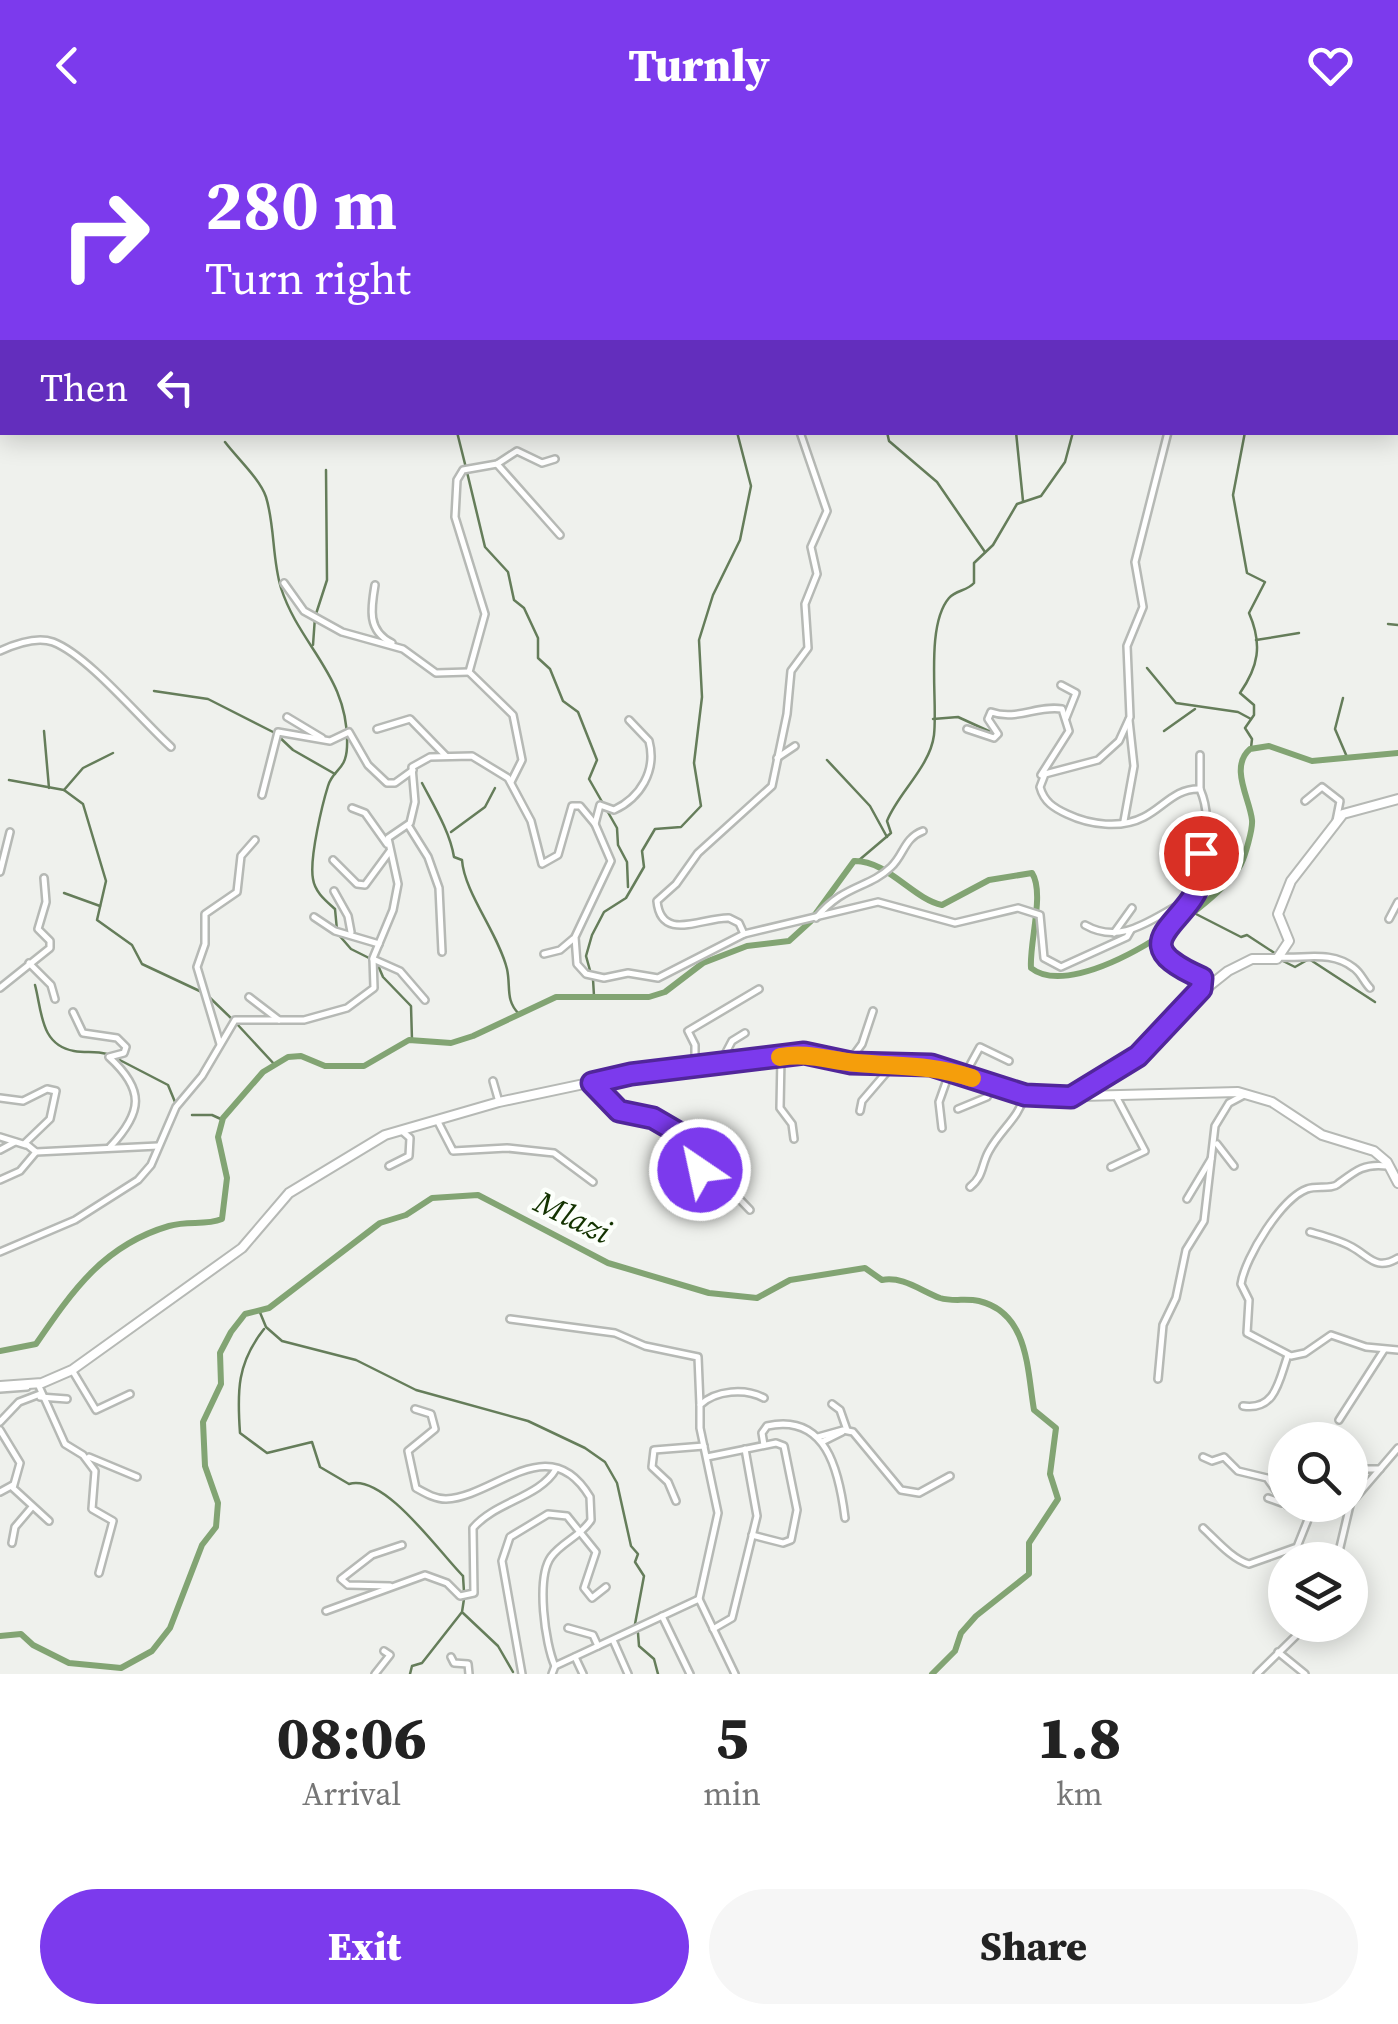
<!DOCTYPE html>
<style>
:root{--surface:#fff;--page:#f6f6f6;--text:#222;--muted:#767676;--accent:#7c3aed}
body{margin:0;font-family:"Source Serif 4",serif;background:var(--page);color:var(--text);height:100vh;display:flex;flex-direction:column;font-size:38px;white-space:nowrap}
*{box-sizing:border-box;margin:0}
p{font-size:32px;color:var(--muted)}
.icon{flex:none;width:55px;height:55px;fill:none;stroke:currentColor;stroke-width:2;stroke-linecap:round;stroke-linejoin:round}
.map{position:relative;height:1544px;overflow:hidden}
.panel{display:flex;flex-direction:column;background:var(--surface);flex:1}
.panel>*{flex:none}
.hud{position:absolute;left:0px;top:0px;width:1400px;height:305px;box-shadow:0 5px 25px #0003;background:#7c3aed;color:#fff;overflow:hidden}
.tools{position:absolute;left:1268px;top:1292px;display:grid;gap:20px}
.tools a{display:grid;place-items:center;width:100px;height:100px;border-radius:50%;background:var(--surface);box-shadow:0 5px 25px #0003;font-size:50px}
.pin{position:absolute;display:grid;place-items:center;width:85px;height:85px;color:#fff;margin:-42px;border:5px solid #fff;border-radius:50%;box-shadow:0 2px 10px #0007}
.me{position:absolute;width:110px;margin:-55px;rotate:326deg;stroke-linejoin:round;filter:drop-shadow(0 0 8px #0008)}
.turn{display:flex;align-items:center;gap:35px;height:210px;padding:0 40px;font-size:45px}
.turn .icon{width:130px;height:130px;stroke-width:2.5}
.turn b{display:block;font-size:70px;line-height:85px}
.then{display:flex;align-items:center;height:95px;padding:0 40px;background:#0003;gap:20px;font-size:38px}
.eta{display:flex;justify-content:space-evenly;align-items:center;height:170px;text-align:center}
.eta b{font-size:60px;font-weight:800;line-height:70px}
.action{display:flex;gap:20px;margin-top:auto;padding:20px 40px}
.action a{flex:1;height:115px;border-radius:60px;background:var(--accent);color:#fff;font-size:40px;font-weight:800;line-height:115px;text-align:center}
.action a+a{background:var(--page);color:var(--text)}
header{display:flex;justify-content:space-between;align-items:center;height:130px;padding:0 40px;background:var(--accent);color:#fff;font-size:45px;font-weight:800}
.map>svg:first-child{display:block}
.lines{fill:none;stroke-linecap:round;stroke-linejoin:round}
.stream{stroke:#657d5a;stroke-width:2.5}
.river{stroke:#82a473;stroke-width:6}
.minor-casing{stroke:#b6b9b5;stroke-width:10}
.tertiary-casing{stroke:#b6b9b5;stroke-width:12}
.minor{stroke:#fff;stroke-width:5}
.tertiary{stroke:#fff;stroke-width:8}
.route-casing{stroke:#51269a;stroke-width:25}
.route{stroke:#7c3aed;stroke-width:18}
.slow{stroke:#f59e0b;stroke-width:18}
.labels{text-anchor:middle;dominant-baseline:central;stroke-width:9;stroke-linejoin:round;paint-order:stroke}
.water-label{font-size:32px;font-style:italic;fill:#133200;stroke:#fcfffb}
</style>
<header><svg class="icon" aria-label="back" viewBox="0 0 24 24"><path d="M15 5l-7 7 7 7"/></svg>Turnly<svg class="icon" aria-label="heart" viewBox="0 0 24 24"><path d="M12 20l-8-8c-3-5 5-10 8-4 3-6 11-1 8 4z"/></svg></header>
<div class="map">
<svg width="1398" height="1544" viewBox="0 0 1398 1544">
<rect width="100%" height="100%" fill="#eff1ed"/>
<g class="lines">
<!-- stream -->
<g class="stream">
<path d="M1149 0 1150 2"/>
<path d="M1231 0 1232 2"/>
<path d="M1341 0 1342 2"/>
<path d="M856 2V0"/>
<path d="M1398 88V87"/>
<path d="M0 144H2"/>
<path d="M457 302 466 338"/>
<path d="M887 302 889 311 937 352 985 422"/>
<path d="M1016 302 1023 371"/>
<path d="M1245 302 1233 365 1247 443 1265 452 1249 483C1263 515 1258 537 1240 563L1254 575V585L1245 598 1252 609 1251 618"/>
<path d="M225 312C237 328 260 349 266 367 275 396 272 429 281 458 300 517 350 547 347 617 346 641 333 639 328 656 323 672 309 728 313 749 315 762 325 770 335 779L337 800"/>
<path d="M467 342 485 417 508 442 514 470 524 478 538 508V528L550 539 563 571 578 582 597 630 589 649 617 698 618 715 627 732 628 757"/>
<path d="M1388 494 1398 495"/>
<path d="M1256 510 1299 503"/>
<path d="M313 515 315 487 327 450 326 340"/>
<path d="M1147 538 1176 573 1238 582 1251 589"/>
<path d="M154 561 208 569 275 603 293 620 335 644"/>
<path d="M1343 568 1335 599 1347 627"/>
<path d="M933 589 958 587 993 603"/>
<path d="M44 601 49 658"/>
<path d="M1164 601 1195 579"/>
<path d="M827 630 870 676 887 707"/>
<path d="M9 650 64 660 83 674 106 751 97 790 132 815 142 834 206 864 233 890"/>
<path d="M422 653C434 676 450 702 454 727L462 730C464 762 499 805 507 839 511 857 505 870 519 884"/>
<path d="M64 660 83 638 113 623"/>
<path d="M451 702 485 677 495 658"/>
<path d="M858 731 891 703 887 691C898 663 930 637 934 605 938 571 925 496 949 468 956 460 967 461 974 453V433L993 415 1017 374 1041 366 1065 332 1073 302"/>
<path d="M64 763 100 776"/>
<path d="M1196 784 1241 807 1247 805 1276 824"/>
<path d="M338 804 351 819 371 829"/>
<path d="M1281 830 1295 837 1309 829 1375 872"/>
<path d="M377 833 383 847 411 876 412 910"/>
<path d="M591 844 586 826 592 805 604 782 626 768 644 737 642 721 655 699 681 697 701 676 694 633 702 567 699 510 713 465 740 410 751 356 737 302"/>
<path d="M593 849 594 866"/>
<path d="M35 855C42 881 40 915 74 921 86 923 95 921 107 924"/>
<path d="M237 894 275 935"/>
<path d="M112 926 168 955 175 972"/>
<path d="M192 985H212L223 990"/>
<path d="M259 1180 266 1197 282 1211 356 1230 416 1260 528 1291 585 1318 605 1332 617 1353 631 1416 638 1424 635 1432 644 1446 635 1494"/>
<path d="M264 1199C237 1233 237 1261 240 1303L267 1323 312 1312 320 1337 349 1354C384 1343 439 1422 463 1446L464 1462"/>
<path d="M463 1483 498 1516 513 1542"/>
<path d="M638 1503 639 1516 654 1529 658 1544"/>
<path d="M410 1544 412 1536 422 1533 462 1482 464 1469"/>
</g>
<!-- river -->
<g class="river">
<path d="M811 790 854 731C887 730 913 769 942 775L989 750 1032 743C1045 763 1029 813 1031 838 1077 875 1219 775 1241 734 1245 726 1253 699 1252 690 1250 669 1229 637 1250 619L1269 616 1312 631 1398 623"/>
<path d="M0 1221 36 1214C73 1160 104 1115 169 1096 189 1090 204 1096 222 1089L227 1048 218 1007 223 988 263 942 288 927 301 926 325 936H364L409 910 451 913 473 906 556 867H649L665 862 703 833 747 816 789 811 811 791"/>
<path d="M0 1506 21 1504 33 1515 69 1533 121 1538 152 1521 170 1498 202 1415 216 1397 218 1373 205 1336 203 1292 221 1254 220 1223 231 1202 245 1184 269 1178 380 1093 406 1085 432 1068 478 1065 608 1133 709 1163 757 1168 790 1150 865 1138 882 1150C903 1146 921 1161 940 1168 953 1172 966 1168 979 1171 1029 1183 1027 1240 1034 1280L1056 1298 1050 1344 1058 1369 1029 1413V1444L976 1486 961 1503 955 1521 932 1544"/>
</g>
<!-- minor casing -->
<g class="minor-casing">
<g id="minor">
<path d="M1208 0V2"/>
<path d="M1264 0 1272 2"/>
<path d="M308 1 311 2"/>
<path d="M354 2V0"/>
<path d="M578 2 581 0"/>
<path d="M664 2 666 0"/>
<path d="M1220 2 1224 0"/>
<path d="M1295 2 1296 0"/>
<path d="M0 23 2 26"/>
<path d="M1168 302 1135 432 1143 477 1127 516 1130 587 1119 611 1098 630 1045 644 1040 657C1044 672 1054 678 1067 684 1090 695 1121 699 1144 687 1164 677 1175 658 1200 659 1210 683 1206 696 1201 719 1199 730 1205 741 1201 750 1180 798 1124 814 1202 848L1199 861"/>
<path d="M497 334 560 405"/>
<path d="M284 453 304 481 342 502 403 519 436 543 469 542"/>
<path d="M375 455C371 478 367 501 392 513"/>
<path d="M0 521C15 514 36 506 53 512 89 526 140 589 171 617"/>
<path d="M1061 555 1076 563 1066 588"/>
<path d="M287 587 322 608"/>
<path d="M377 599 410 589 446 626"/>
<path d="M967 599 994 608 998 604 988 589 991 582C1017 591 1037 575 1062 579L1069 601 1041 645"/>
<path d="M777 628 795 616"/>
<path d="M511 652 522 630 513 585 469 542 485 484 455 387 457 350 463 340 497 334 517 321 542 333 555 329"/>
<path d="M1200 659V625"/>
<path d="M262 665 278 602 330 611 349 602 368 635 387 653H395L413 640"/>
<path d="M1305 671 1322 657 1340 671 1336 691"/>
<path d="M352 678 365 683 387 714"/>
<path d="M1124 691 1134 636 1129 590"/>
<path d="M595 694 600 675 614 680C640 668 657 641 649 611L629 590"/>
<path d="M408 695 428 727 439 758 442 822"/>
<path d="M333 730 357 754 365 755 390 721"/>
<path d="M0 742 10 702"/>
<path d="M334 761 348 786 351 802"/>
<path d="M314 787 335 801 379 814"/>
<path d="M816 788C844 754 868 759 891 737 904 725 904 708 923 701"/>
<path d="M1389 789 1398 772"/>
<path d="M1085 795C1122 816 1152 788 1183 773"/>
<path d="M1114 803 1132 778"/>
<path d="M744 804 739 793 729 788C703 787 661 813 657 771L676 754 698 723 772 656 787 584 791 541 808 518 805 474 817 444 811 417 827 381 800 302"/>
<path d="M544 824 560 820 573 809"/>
<path d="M1279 827C1305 829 1331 820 1354 838 1361 843 1364 852 1370 858"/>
<path d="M373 829 400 841 425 870"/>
<path d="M29 833 51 855 55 869"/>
<path d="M0 858 50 818V811L38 799 46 772 44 748"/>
<path d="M249 867 279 890"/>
<path d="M73 882 83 903 117 908 126 917 124 923 109 927C145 960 143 982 110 1017"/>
<path d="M220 914 197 837 205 814V784L237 762 241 726 255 710"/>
<path d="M781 927 780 978 792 994 794 1009"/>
<path d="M721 932 732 911 745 903"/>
<path d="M848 933 862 914 873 881"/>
<path d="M695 935V915L688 901 759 859"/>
<path d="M964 946 980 917 1009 931"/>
<path d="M493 951 499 972"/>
<path d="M592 953 619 981 653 988 677 1002 700 1040 724 1053 750 1080"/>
<path d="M0 968 23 971 47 959 56 961 50 989 25 1013 36 1022 158 1016"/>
<path d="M958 979 987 967 994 955"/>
<path d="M860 981 862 971 892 936"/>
<path d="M437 990 453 1021 507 1018 554 1023 593 1052"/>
<path d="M942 998 939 972 950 941"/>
<path d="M0 1007 26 1015"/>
<path d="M1217 1014 1234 1036"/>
<path d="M0 1020 15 1012"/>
<path d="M389 1036 409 1026 410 1008 402 1001"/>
<path d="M1387 1036C1364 1033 1355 1041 1338 1054 1331 1060 1317 1055 1307 1059 1282 1068 1245 1127 1241 1154L1249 1170 1247 1203 1291 1226 1305 1223 1331 1205 1366 1217 1398 1220"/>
<path d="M1111 1037 1145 1021 1117 968"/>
<path d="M0 1050 20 1041 36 1022"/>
<path d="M970 1057C984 1046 981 1035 989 1021 1001 999 1018 989 1025 965"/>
<path d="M1187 1069 1211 1029"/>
<path d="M1310 1102C1324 1106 1340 1110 1352 1117 1370 1127 1376 1141 1398 1128"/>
<path d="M0 1122 75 1090 138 1050 151 1035 176 977 202 946 235 890H304L347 878 374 858 373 828 393 780 398 754 388 708 410 693 415 672 412 637 430 627 472 626 508 648 531 691 542 734 558 725 572 676H580L595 694 611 731 575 807 577 834 586 844 604 848 628 843 658 848 744 804 878 772 955 793 1018 778 1040 785 1044 828 1061 837 1127 807 1131 800"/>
<path d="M510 1189 615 1203 645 1216 698 1227 700 1275"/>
<path d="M72 1240 96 1280 130 1264"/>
<path d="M1158 1249 1163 1195 1176 1168 1186 1120 1204 1091 1215 996 1229 973 1244 965"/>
<path d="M38 1254 65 1314 83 1325 95 1341 92 1379 113 1391 99 1443"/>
<path d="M0 1259 27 1257"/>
<path d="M40 1267 67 1269"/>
<path d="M832 1274 840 1280 847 1300"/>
<path d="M1243 1276C1276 1281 1279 1250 1288 1225"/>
<path d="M415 1279 431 1284 435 1299 408 1321 416 1358C425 1363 435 1369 446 1369 495 1367 549 1298 590 1367L591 1390C581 1406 562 1412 551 1427 536 1448 545 1514 555 1536"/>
<path d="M1339 1290 1384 1220"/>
<path d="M0 1292 19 1272 40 1264"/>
<path d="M0 1300 20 1333 13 1358 49 1391"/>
<path d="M818 1307 843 1300 853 1302 901 1360 919 1363 950 1346"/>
<path d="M822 1312 842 1302"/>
<path d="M764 1315 762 1303 767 1296C826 1283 839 1340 845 1388"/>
<path d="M89 1327 137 1347"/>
<path d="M707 1327 776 1313 784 1316 797 1380 791 1410 783 1413 752 1405"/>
<path d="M1203 1327 1212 1331 1224 1327 1238 1341 1267 1348 1285 1373"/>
<path d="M1350 1339H1380"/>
<path d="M0 1362 13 1355"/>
<path d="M1268 1368 1282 1373"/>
<path d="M676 1371 668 1352 652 1337 654 1320 704 1316"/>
<path d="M1350 1374 1398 1318"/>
<path d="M1287 1375 1309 1387 1318 1377 1336 1380 1348 1375"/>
<path d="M1203 1398C1216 1410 1232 1429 1249 1434L1297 1417 1309 1387"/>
<path d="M12 1413 15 1397 32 1377"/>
<path d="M1337 1430 1350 1375"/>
<path d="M390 1456 348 1455 341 1449 372 1425 402 1415"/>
<path d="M699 1469 718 1383 700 1298V1275C716 1260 745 1258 764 1268"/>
<path d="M326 1481 425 1445 447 1453 460 1466 474 1463 473 1398C496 1371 539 1368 556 1339"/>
<path d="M662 1486 690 1544"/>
<path d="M568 1498 593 1505 598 1516"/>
<path d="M713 1499 732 1488 757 1386 745 1319"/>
<path d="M613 1510 628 1544"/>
<path d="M1278 1522 1305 1544"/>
<path d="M451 1527 454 1533 468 1534 469 1544"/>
<path d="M575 1527 583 1544"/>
<path d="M375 1544 390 1525 384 1521"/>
<path d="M522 1544 502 1431 510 1407 548 1384 567 1386 596 1422 584 1458 592 1468 606 1457"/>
<path d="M552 1544 555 1536 699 1469 735 1544"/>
<path d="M1257 1544 1307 1495"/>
</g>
</g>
<!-- tertiary casing -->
<g class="tertiary-casing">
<g id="tertiary">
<path d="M1071 967 1131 931 1184 876 1228 841 1252 829H1277L1289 811 1278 784 1291 751 1343 684 1398 669"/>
<path d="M0 1256 42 1253 72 1240 242 1118 289 1063 385 1005 499 972 631 944 805 923 851 933 931 935 1042 967 1238 962 1272 972 1322 1005 1374 1021 1387 1032 1398 1053"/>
</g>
</g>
<!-- minor -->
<use href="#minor" class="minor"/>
<!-- tertiary -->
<use href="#tertiary" class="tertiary"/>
</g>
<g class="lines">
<!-- route casing -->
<g class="route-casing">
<path id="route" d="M700 1040 677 1002 653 988 619 981 592 953 631 944 804 923 851 933 931 935 1025 965 1071 967 1138 926 1201 859 1202 848C1117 811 1189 796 1202 747 1204 741 1201 730 1201 723"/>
</g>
<!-- route -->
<use href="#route" class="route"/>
<!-- slow -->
<path class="slow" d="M780 927C809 922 829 931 857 933 900 937 929 934 972 948"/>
</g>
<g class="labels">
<!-- water labels -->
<g class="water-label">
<text transform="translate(573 1087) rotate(26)">Mlazi</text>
</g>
</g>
</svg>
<div class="tools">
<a><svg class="icon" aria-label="search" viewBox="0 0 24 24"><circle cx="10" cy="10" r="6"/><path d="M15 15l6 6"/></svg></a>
<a><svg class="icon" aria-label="layers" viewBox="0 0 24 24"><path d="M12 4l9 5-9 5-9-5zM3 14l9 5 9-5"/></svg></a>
</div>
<div class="pin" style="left:1201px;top:723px;background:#d93025"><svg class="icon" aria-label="arrive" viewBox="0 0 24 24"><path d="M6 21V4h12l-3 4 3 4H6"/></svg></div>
<svg class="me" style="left:700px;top:1040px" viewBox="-20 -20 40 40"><circle r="17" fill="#7c3aed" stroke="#fff" stroke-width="3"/><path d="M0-11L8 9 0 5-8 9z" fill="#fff"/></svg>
<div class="hud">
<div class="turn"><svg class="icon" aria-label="right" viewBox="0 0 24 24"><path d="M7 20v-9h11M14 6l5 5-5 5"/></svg><div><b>280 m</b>Turn right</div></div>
<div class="then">Then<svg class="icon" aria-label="left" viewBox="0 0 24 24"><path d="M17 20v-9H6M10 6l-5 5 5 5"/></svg></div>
</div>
</div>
<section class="panel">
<div class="eta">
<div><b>08:06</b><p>Arrival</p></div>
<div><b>5</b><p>min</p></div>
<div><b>1.8</b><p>km</p></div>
</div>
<div class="action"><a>Exit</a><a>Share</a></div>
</section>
